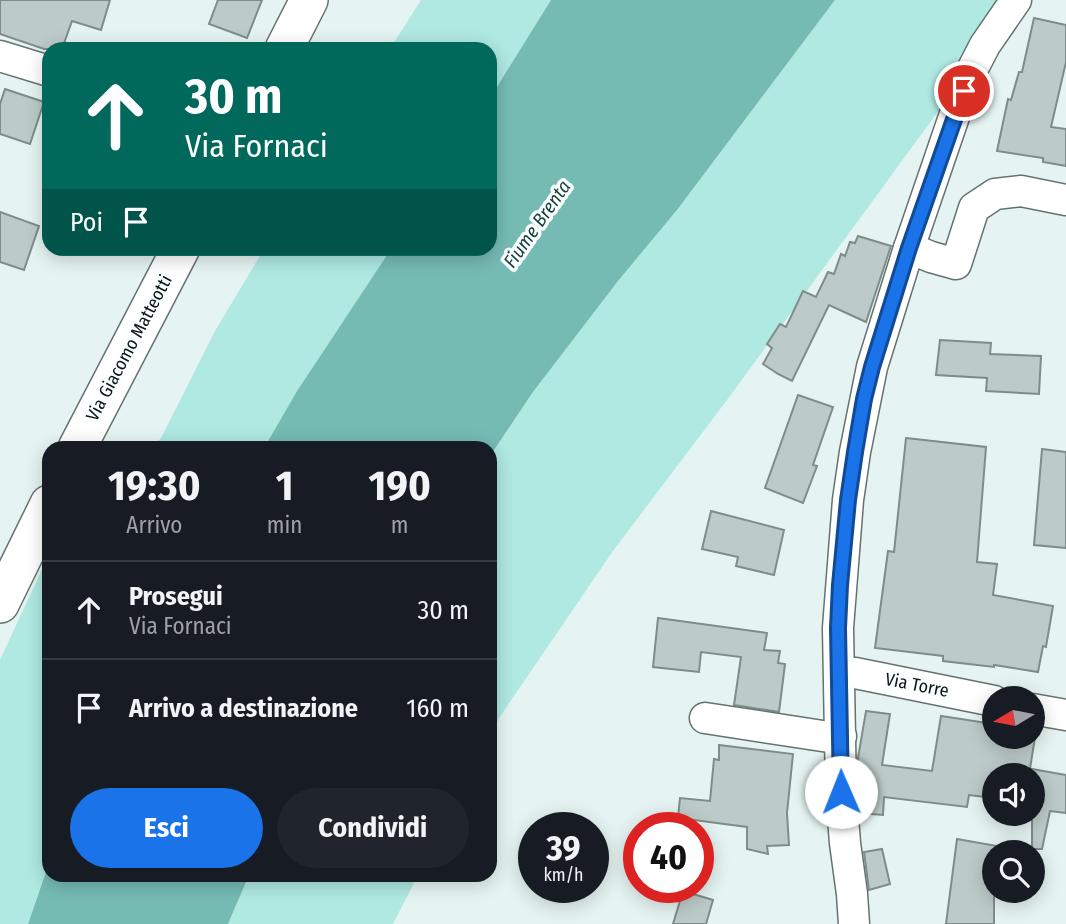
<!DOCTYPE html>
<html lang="it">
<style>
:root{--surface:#171b24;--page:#20242c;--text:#f1f3f6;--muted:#9ea1a6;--line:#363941;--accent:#1a73e8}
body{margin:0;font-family:"Fira Sans Condensed",sans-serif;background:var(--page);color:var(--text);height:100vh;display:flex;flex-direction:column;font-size:26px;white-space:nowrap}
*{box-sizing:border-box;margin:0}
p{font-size:23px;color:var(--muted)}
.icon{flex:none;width:38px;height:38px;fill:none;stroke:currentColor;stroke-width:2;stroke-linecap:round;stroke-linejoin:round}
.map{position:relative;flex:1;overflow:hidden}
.drawer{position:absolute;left:42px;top:441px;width:455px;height:441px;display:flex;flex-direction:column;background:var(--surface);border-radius:21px;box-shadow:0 4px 18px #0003}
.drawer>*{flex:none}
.guide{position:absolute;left:42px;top:42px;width:455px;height:214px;border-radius:21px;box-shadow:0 4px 18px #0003;background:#00695c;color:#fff;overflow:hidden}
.needle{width:46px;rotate:260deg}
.buttons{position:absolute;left:982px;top:686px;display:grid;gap:14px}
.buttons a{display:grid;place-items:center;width:63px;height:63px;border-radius:50%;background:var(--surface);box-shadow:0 4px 18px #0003;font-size:35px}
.speed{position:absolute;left:518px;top:812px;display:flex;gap:14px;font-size:35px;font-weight:700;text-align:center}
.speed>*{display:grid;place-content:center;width:91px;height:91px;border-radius:50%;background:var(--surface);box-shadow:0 4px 18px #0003;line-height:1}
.speed small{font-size:18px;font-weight:400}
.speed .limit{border:10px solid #d22;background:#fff;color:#111}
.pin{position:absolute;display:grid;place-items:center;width:60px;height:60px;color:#fff;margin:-30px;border:4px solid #fff;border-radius:50%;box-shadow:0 2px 7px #0007}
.me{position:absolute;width:77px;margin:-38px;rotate:359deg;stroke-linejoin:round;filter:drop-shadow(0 0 5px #0008)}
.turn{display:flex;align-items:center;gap:24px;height:147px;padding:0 28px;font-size:32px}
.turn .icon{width:91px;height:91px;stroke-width:2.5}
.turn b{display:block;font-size:49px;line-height:60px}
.then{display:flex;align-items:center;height:66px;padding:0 28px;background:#0003;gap:14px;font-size:26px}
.eta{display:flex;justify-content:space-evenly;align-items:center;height:119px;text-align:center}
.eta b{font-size:42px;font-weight:700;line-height:49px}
.button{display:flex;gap:14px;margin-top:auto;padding:14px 28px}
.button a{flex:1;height:80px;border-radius:42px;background:var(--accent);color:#fff;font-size:28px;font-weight:700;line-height:80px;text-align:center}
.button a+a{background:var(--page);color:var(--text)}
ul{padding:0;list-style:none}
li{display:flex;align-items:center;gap:21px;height:98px;padding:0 28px;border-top:2px solid var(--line)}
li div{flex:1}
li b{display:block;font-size:26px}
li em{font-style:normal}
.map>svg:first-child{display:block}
.green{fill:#afe9e2}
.water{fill:#75bbb4}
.building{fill:#bccbc9;stroke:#7e8c8a;stroke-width:2}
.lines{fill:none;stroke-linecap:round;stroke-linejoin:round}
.minor-casing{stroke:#647270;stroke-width:33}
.major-casing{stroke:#647270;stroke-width:40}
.minor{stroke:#fff;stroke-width:30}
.major{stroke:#fff;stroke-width:37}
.route-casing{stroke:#114b97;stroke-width:18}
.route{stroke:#1a73e8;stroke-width:12}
.labels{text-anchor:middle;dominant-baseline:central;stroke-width:7;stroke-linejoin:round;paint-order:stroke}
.street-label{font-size:18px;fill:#0f1514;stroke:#f9fffe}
.water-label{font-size:19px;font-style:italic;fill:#1b3d3a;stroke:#f9fffe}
</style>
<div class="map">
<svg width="1066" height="924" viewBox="0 0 1066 924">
<rect width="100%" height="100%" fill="#e5f4f2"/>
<!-- green -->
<g class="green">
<path d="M421 0H551L490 98V49H390Z"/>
<path d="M835 0H1027L964 76 727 400 613 551 499 718 490 737V456L533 392 618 281 677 210Z"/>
<path d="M264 249H391L297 391 264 448H151L161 438 215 331Z"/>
<path d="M49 554V863L28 924H0V660Z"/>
<path d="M249 875H418L393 924H228Z"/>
</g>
<!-- water -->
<g class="water">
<path d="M551 0H835L677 210 618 281 533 392 490 456V448H264L297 391 391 249 490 248V98Z"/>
<path d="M49 863V875H249L228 924H28Z"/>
</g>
<!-- building -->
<g class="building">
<path d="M0 0H110L101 30 72 21 62 49H44L0 34Z"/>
<path d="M218 0H262L247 38 209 24Z"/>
<path d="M1034 18 1066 25V62L1051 127 1066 129V166L1043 162V158L997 151 1008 99 1011 100 1019 72H1022Z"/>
<path d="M5 89 44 102 30 144 0 134V104Z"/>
<path d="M0 212 39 226 24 270 0 262Z"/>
<path d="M858 236 891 246 866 322 829 305 792 381 778 374 763 364 772 348 767 344 780 324 786 327 803 291 816 297 828 272 834 274 841 254 845 256 850 242 855 243Z"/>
<path d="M940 340 991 343 990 354 1041 356 1039 394 986 391 987 378 936 375Z"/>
<path d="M798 395 833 407 813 465 817 466 803 503 765 488Z"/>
<path d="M906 438 986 447 977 562 997 564 993 595 1053 606 1046 647 1043 646 1038 672 994 665V667L943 661V656L875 648 888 551 894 552Z"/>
<path d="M1042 449 1066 452V548L1034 545Z"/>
<path d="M711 511 784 530 774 575 736 566 738 557 702 549Z"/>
<path d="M658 618 767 633 764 650 780 651 778 663 785 664 779 712 734 705 741 657 701 652 699 672 653 667Z"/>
<path d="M866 711 890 714 882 765 932 771 941 716 994 724V737H1035L1029 775H994V798L969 795 967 807 884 797 883 815 860 813 858 758Z"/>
<path d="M719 745 793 754 787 813 789 845 767 846 768 854 747 849V827L678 818 680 798 710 801 714 759 719 760Z"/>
<path d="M1032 769 1066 775V813L1050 811 1042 849H1032Z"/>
<path d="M957 839 997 846 996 852H994V924H946Z"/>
<path d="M882 849 890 884 869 890 864 852Z"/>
<path d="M683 891 713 900 706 924H673Z"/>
</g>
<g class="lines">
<!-- minor casing -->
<g class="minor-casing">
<g id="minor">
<path d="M0 56 49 71"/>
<path d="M909 248 931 257 956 264 974 208 995 194 1021 191 1066 200"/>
<path d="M840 672 855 673 994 701"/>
<path d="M1032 709 1066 715"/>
<path d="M705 718 829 737 841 736"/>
<path d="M854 924 852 894 845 843 841 792 838 628 848 500 855 452 872 367 909 248 957 108 970 74 985 45 1016 0"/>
</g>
</g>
<!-- major casing -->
<g class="major-casing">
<g id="major">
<path d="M284 49 309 0"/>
<path d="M77 448 181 248"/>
<path d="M0 604 49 504"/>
</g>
</g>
<!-- minor -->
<use href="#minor" class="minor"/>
<!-- major -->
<use href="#major" class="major"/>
</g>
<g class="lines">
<!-- route casing -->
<g class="route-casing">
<path id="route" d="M841 792 838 628 840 585 848 500 855 452 864 399 872 367 909 248 964 91"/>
</g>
<!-- route -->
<use href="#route" class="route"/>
</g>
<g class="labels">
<!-- street labels -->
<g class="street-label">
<text transform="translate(129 348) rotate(-62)">Via Giacomo Matteotti</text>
<text transform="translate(917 685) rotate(11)">Via Torre</text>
</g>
<!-- water labels -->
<g class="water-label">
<text transform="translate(537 224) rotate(-55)">Fiume Brenta</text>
</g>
</g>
</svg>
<div class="buttons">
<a><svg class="needle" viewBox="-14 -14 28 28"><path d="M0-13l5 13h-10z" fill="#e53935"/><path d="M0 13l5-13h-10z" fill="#9ea1a6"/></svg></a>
<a><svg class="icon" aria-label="sound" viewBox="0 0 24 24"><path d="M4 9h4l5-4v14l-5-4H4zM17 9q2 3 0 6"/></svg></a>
<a><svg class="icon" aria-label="search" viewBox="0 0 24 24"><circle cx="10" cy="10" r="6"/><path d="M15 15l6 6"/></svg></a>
</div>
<div class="speed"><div>39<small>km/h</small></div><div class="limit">40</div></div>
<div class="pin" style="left:964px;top:91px;background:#d93025"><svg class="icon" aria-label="arrive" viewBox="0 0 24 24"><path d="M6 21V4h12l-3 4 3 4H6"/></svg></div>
<svg class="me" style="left:841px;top:792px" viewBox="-20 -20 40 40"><circle r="19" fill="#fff"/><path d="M0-13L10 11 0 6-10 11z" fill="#1a73e8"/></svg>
<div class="guide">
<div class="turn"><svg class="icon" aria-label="ahead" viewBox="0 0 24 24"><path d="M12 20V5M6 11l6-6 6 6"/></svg><div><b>30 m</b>Via Fornaci</div></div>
<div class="then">Poi<svg class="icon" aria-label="arrive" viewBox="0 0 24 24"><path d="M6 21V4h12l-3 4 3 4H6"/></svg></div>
</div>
<section class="drawer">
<div class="eta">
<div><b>19:30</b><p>Arrivo</p></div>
<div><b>1</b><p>min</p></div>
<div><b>190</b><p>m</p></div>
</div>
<ul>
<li><svg class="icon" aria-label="ahead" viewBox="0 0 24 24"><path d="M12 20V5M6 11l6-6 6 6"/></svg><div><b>Prosegui</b><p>Via Fornaci</p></div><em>30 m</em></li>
<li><svg class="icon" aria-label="arrive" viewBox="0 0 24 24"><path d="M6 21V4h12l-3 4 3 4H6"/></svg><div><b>Arrivo a destinazione</b></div><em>160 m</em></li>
</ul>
<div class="button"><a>Esci</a><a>Condividi</a></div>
</section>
</div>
